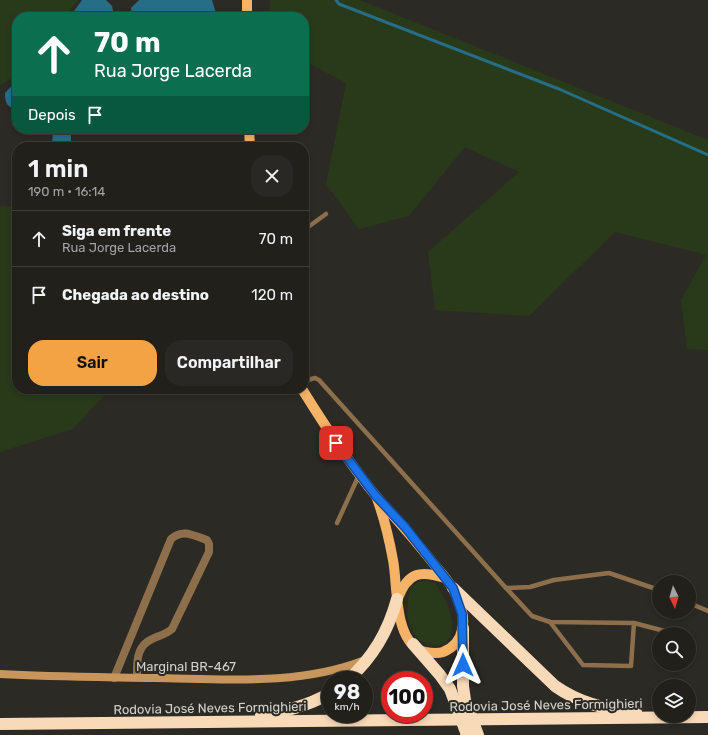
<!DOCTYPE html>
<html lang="pt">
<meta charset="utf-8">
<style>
:root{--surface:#21201b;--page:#292824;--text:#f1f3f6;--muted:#a2a3a3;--line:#3e3e3a;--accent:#f4a344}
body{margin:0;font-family:Rubik,sans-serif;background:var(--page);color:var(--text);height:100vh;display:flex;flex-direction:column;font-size:15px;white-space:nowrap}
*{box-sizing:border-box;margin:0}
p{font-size:13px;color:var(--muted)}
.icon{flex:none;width:22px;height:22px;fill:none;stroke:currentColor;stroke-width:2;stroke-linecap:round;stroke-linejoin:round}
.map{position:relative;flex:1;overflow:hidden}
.details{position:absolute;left:12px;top:142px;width:297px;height:252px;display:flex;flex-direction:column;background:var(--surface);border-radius:16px;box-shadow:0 2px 6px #0003,0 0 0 1px var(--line)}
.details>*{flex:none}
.banner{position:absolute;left:12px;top:12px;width:297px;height:122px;border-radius:16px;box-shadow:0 2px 6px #0003,0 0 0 1px var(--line);background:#0b6e4f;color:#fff;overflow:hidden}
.needle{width:26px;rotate:175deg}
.fabs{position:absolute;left:652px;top:575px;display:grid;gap:8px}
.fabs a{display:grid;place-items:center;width:44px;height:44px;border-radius:50%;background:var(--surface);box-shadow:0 2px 6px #0003,0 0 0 1px var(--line);font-size:20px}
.speed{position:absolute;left:321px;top:671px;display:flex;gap:8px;font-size:20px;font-weight:700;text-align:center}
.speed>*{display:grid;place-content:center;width:52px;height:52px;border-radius:50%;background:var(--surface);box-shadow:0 2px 6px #0003,0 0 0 1px var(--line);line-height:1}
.speed small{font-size:10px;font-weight:400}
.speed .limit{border:6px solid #d22;background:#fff;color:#111}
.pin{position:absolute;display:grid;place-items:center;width:34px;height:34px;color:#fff;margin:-17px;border-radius:8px;box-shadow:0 2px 6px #0006}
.me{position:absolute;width:44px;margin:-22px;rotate:0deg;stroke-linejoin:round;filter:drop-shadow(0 0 3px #0008)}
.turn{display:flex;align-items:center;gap:14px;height:84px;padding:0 16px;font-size:18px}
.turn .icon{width:52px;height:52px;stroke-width:2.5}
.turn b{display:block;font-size:28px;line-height:34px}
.then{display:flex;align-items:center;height:38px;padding:0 16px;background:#0003;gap:8px;font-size:15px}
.round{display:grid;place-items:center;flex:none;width:42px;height:42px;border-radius:16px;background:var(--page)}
.head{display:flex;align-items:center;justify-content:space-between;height:68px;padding:0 16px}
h1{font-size:24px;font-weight:600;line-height:30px}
.cta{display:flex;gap:8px;margin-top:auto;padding:8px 16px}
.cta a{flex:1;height:46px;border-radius:16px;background:var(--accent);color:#111;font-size:16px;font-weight:600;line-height:46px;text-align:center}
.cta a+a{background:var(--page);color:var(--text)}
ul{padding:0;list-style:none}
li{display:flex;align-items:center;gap:12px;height:56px;padding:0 16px;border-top:1px solid var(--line)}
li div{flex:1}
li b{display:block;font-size:15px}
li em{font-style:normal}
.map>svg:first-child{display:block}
.green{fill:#293a1b}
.water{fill:#266d88}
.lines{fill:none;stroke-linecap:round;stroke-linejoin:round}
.stream{stroke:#266d88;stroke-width:3}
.lane{stroke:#8e6f4c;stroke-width:4.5}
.street{stroke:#8e6f4c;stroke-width:8}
.secondary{stroke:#c8965c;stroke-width:8}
.primary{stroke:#f4b367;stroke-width:10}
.highway{stroke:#f9dab8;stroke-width:12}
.route-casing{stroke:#114b97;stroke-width:10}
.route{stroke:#1a73e8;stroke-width:7}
.labels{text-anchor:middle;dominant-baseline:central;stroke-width:4;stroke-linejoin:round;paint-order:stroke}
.street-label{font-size:13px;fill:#d2d1cd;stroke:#2c2a24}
</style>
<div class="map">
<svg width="708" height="735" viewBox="0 0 708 735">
<rect width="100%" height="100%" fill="#2c2a24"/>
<!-- green -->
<g class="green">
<path d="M0 0H78L64 17H17V74L0 86Z"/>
<path d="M270 0H360L708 140V350L687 349 681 300 706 255 615 232 529 316 435 310 428 252 519 172 465 147 409 216 359 229 326 184 346 83 304 61V17H270Z"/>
<path d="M0 206 17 207V389H110L73 429 0 452Z"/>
<path d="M420 581 435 583C483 652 417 665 408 618 406 608 409 597 410 587Z"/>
</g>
<!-- water -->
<g class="water">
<path d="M82 0H106L112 6 113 11 107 17H70Z"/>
<path d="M139 0H212L217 17H132L131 8Z"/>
<path d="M17 80V105L14 109C6 106 5 101 5 93Z"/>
<path d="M53 129H71V147H52Z"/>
</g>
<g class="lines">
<!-- stream -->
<path class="stream" d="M336 0 339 4 559 89 708 155"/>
<!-- lane -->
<g class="lane">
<path d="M304 230 326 214"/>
<path d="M304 381 315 378 319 380 506 588 530 587 554 580 609 573 659 590"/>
<path d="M337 523 359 475"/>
<path d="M506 588 532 616 550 622 634 623 676 634"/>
<path d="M689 603 708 611"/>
<path d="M550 622 583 665 631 666 634 623"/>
</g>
<!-- street -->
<path class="street" d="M114 678 171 539C183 528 194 536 207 540L209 544V552L172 629C164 636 155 636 147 642 136 650 137 665 137 677"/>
<!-- secondary -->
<path class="secondary" d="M0 674C52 677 103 677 155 678 224 679 299 686 365 660"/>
<!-- primary -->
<g class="primary">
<path d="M247 0V17"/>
<path d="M249 129 250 147"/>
<path d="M302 389C325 426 348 462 376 496 395 518 415 540 433 563 440 571 448 580 453 589 459 600 466 617 462 630 460 640 453 648 443 652 437 654 431 653 425 652 393 644 398 585 393 560 389 538 384 517 376 496"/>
<path d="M398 598C408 572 420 570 445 578"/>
</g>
<!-- highway -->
<g class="highway">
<path d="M453 588 555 686C579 703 606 710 636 712"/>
<path d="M463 628V686L465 700 478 735"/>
<path d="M413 644 440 675 450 689 467 735"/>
<path d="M348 680C373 657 388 632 397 599"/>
<path d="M261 715C286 711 308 706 330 693"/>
<path d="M0 724 708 717"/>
</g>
</g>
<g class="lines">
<!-- route casing -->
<g class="route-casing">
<path id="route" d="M336 443 376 496 405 527 453 588 462 614 463 665"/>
</g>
<!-- route -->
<use href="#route" class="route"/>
</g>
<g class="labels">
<!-- street labels -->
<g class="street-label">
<text x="186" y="666">Marginal BR-467</text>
<text transform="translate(546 705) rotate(-1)">Rodovia José Neves Formighieri</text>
<text transform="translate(210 708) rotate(-1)">Rodovia José Neves Formighieri</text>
</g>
</g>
</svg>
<div class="fabs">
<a><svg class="needle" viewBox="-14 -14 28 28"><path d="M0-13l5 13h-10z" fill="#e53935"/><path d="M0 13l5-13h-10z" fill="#a2a3a3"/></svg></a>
<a><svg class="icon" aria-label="search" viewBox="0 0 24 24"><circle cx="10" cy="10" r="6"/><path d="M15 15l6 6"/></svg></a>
<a><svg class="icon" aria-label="layers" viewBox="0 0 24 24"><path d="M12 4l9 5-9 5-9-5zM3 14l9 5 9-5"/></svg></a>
</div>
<div class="speed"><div>98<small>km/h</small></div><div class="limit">100</div></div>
<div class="pin" style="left:336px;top:443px;background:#d93025"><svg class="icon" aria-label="arrive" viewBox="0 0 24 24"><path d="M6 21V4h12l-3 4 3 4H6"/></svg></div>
<svg class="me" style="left:463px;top:665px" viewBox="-20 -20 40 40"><path d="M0-17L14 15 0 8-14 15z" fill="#1a73e8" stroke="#fff" stroke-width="4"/></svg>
<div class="banner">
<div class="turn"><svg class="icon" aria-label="ahead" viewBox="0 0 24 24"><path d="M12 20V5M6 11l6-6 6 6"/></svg><div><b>70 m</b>Rua Jorge Lacerda</div></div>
<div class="then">Depois<svg class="icon" aria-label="arrive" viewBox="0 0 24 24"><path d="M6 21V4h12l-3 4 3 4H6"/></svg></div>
</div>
<section class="details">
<div class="head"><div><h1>1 min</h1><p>190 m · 16:14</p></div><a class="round"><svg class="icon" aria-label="close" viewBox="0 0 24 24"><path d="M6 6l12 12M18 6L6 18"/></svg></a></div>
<ul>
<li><svg class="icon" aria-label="ahead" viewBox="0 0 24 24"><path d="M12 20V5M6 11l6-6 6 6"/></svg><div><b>Siga em frente</b><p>Rua Jorge Lacerda</p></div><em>70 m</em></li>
<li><svg class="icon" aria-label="arrive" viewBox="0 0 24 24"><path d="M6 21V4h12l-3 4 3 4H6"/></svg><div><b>Chegada ao destino</b></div><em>120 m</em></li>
</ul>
<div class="cta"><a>Sair</a><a>Compartilhar</a></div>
</section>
</div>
